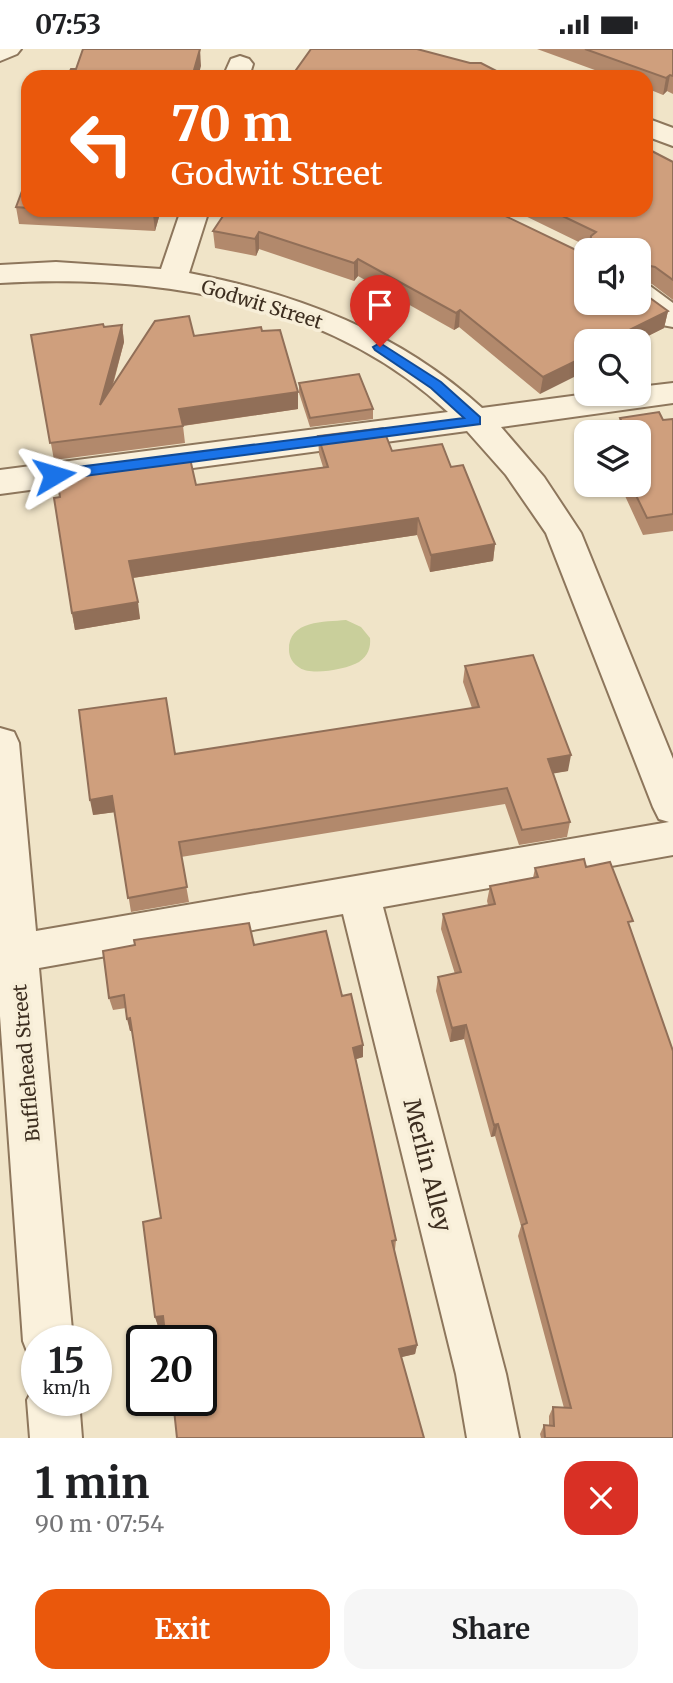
<!DOCTYPE html>
<meta charset="utf-8">
<style>
:root{--surface:#fff;--page:#f6f6f6;--text:#202124;--muted:#757577;--accent:#ea580c}
body{margin:0;font-family:Merriweather,serif;background:var(--page);color:var(--text);height:100vh;display:flex;flex-direction:column;font-size:26px;white-space:nowrap}
*{box-sizing:border-box;margin:0}
p{font-size:23px;color:var(--muted)}
.icon{flex:none;width:38px;height:38px;fill:none;stroke:currentColor;stroke-width:2;stroke-linecap:round;stroke-linejoin:round}
.map{position:relative;height:1389px;overflow:hidden}
.sheet{display:flex;flex-direction:column;background:var(--surface);flex:1}
.sheet>*{flex:none}
.banner{position:absolute;left:21px;top:21px;width:632px;height:147px;border-radius:21px;box-shadow:0 2px 5px #0004;background:#ea580c;color:#fff;overflow:hidden}
.fabs{position:absolute;left:574px;top:189px;display:grid;gap:14px}
.fabs a{display:grid;place-items:center;width:77px;height:77px;border-radius:14px;background:var(--surface);box-shadow:0 2px 5px #0004;font-size:35px}
.speed{position:absolute;left:21px;top:1276px;display:flex;gap:14px;font-size:35px;font-weight:700;text-align:center}
.speed>*{display:grid;place-content:center;width:91px;height:91px;border-radius:50%;background:var(--surface);box-shadow:0 2px 5px #0004;line-height:1}
.speed small{font-size:18px;font-weight:400}
.speed .limit{border:4px solid #111;border-radius:10px;background:#fff;color:#111}
.pin{position:absolute;display:grid;place-items:center;width:60px;height:60px;color:#fff;margin:-72px -30px;border-radius:50% 50% 50% 0;rotate:-45deg;box-shadow:0 0 7px #0007}
.pin .icon{rotate:45deg}
.me{position:absolute;width:77px;margin:-38px;rotate:83deg;stroke-linejoin:round;filter:drop-shadow(0 0 5px #0008)}
.turn{display:flex;align-items:center;gap:24px;height:147px;padding:0 35px;font-size:32px}
.turn .icon{width:91px;height:91px;stroke-width:2.5}
.turn b{display:block;font-size:49px;line-height:60px}
.round{display:grid;place-items:center;flex:none;width:74px;height:74px;border-radius:21px;background:var(--page)}
.summary{display:flex;align-items:center;justify-content:space-between;height:119px;padding:0 35px}
h1{font-size:42px;font-weight:700;line-height:52px}
.action{display:flex;gap:14px;margin-top:auto;padding:14px 35px}
.action a{flex:1;height:80px;border-radius:21px;background:var(--accent);color:#fff;font-size:28px;font-weight:700;line-height:80px;text-align:center}
.action a+a{background:var(--page);color:var(--text)}
.status{display:flex;justify-content:space-between;align-items:center;height:49px;padding:0 35px;background:var(--surface);direction:ltr}
.status svg{height:19px;fill:currentColor}
.map>svg:first-child{display:block}
.green{fill:#c9cf9b}
.lines{fill:none;stroke-linecap:round;stroke-linejoin:round}
.minor-casing{stroke:#8d765c;stroke-width:4}
.minor{fill:#faf1dc;fill-rule:evenodd}
.wall{fill:#b2896c}
.shaded-wall{fill:#916f58}
.building{fill:#cf9f7d;stroke:#916f58;stroke-width:2}
.route{fill:#1a73e8;stroke:#114b97;stroke-width:2}
.labels{text-anchor:middle;dominant-baseline:central;stroke-width:7;stroke-linejoin:round;paint-order:stroke}
.street-label{font-size:19px;fill:#3d2e20;stroke:#f7eed8}
.near-street-label{font-size:23px;fill:#3d2e20;stroke:#f7eed8}
</style>
<div class="status"><b>07:53</b><svg viewBox="0 0 49 12"><path d="M0 12V9h3v3zM5 12V6h3v6zM10 12V3h3v9zM15 12V0h3v12zM26 1h20v11H26zM47 4h2v5h-2z"/></svg></div>
<div class="map">
<svg width="673" height="1389" viewBox="0 0 673 1389">
<rect width="100%" height="100%" fill="#f0e4c8"/>
<!-- green -->
<path class="green" d="M346 571 361 578 370 589C371 598 368 607 359 613 347 620 312 627 300 619 293 615 289 608 289 601 288 571 325 573 346 571Z"/>
<g class="lines">
<!-- minor casing -->
<g class="minor-casing">
<g id="minor">
<path d="M0 0H21L17 5 0 12Z"/>
<path d="M240 7 249 10 253 15 249 28H223L231 10Z"/>
<path d="M646 69 673 79V97L646 87Z"/>
<path d="M181 161H209L189 224C298 245 399 283 482 359L587 345H639V338L673 334V354L501 378 544 428 581 484 673 710V806L383 858 506 1325 519 1389H467L456 1325 343 865 39 919 73 1292H37V1312L30 1310 23 1292 0 967V679L14 683 19 694 36 882 669 773 659 770 653 758 546 484 506 426 467 382 0 445V421L448 363C328 251 157 225 0 234V216L56 213 161 220Z"/>
<path d="M639 234 650 237 673 254V278L662 276 634 254H639Z"/>
<path d="M37 1332V1351H79L82 1389H30L27 1351Z"/>
</g>
</g>
<!-- minor -->
<use href="#minor" class="minor"/>
</g>
<!-- wall -->
<g class="wall">
<path d="M537 0H673V45L667 42 663 46 646 39V28H614Z"/>
<path d="M673 113V251L652 235 640 232 639 239V201H589V198L513 161H646Z"/>
<path d="M28 126V161H161L155 182 19 175 16 158Z"/>
<path d="M227 161 668 262 664 279 638 292H586L540 345 459 278 454 281 358 227 354 232 259 200 256 207 215 199 213 182Z"/>
<path d="M122 276 124 293 113 336 194 287 298 360 183 377 185 394 54 411 31 286Z"/>
<path d="M299 334 373 360V370L310 378 299 344Z"/>
<path d="M620 369 663 371 673 370V482L643 486 620 436H639V383H617Z"/>
<path d="M318 387 392 402 451 418 495 495 493 512 430 523 417 486 133 529 140 570 75 581 72 564 196 436 323 418 319 405Z"/>
<path d="M465 617 568 722 553 724 570 773 567 788 519 796 505 755 181 808 189 853 131 863 115 763 93 766 175 705 472 659 463 633Z"/>
<path d="M586 818 630 880 673 1389H541L540 1385 544 1376 549 1377V1367L553 1358 564 1359 518 1187 521 1177 495 1087 491 1088 464 990 450 993 436 942 438 928 455 925 441 880 443 865 488 856 487 852 490 837 533 829 535 819Z"/>
<path d="M254 896 342 947 363 996V1008L356 1010 396 1191 395 1201H394L417 1296 415 1305 401 1308 164 1276 158 1277 155 1268 161 1169 132 982H130L126 959 113 961 109 949Z"/>
</g>
<!-- shaded-wall -->
<g class="shaded-wall">
<path d="M200 0 201 17 198 28H192Z"/>
<path d="M670 26 667 42 663 46 666 29Z"/>
<path d="M154 161H161L155 182 153 165Z"/>
<path d="M259 183V200L256 207 255 190Z"/>
<path d="M358 210V227L354 232V214Z"/>
<path d="M460 261 459 278 454 281 456 264Z"/>
<path d="M668 262 664 279 638 292H615L619 286Z"/>
<path d="M122 276 124 293 102 374 100 356Z"/>
<path d="M586 307V322L540 345 543 328Z"/>
<path d="M298 343V360L181 377 179 360Z"/>
<path d="M418 469 417 486 132 529 129 512Z"/>
<path d="M495 495 493 512 430 523 431 506Z"/>
<path d="M138 553 140 570 75 581 72 564Z"/>
<path d="M571 706 568 722 545 726 548 710Z"/>
<path d="M112 747 116 763 93 766 90 751Z"/>
<path d="M130 969 133 982H130L127 970Z"/>
<path d="M466 976 464 990 450 993 452 979Z"/>
<path d="M363 996V1008L353 1011V999Z"/>
<path d="M498 1075 495 1087 491 1088 494 1076Z"/>
<path d="M163 1267 166 1276 158 1277 155 1268Z"/>
<path d="M417 1296 415 1305 398 1309 399 1300Z"/>
</g>
<!-- building -->
<g class="building">
<path d="M83 0H200L192 28H67L71 20H76Z"/>
<path d="M311 0H417L470 14H481L508 28H291Z"/>
<path d="M585 0H673V27L670 26 666 29Z"/>
<path d="M646 99 673 113V231L655 218 641 215 639 235V201H590L591 187 596 183 550 161H646Z"/>
<path d="M28 126V159L16 158Z"/>
<path d="M74 161H154L153 165Z"/>
<path d="M227 161H493L578 202 586 203V254H639V241L668 262 619 286 622 289 615 292H586V307L543 328 460 261 456 264 358 210 354 214 259 183 255 190 213 182Z"/>
<path d="M189 267 194 287 261 278 262 282 280 281 298 343 179 360 183 377 50 394 31 286 103 275 104 278 122 276 100 356 155 272Z"/>
<path d="M359 325 373 360 310 369 299 334Z"/>
<path d="M659 363 663 371 673 370V465L647 469 631 436H639V412L640 411 639 409V383H626L620 369Z"/>
<path d="M383 379 392 402 442 395 451 418 463 416 495 495 431 506 418 469 129 512 138 553 72 564 54 449 60 448 56 422 189 405 196 436 328 418 318 387Z"/>
<path d="M533 606 571 706 548 710 570 773 522 781 507 739 179 793 187 838 128 849 112 747 90 751 79 661 166 649 175 705 479 658 465 617Z"/>
<path d="M584 810 586 818 610 813 633 872 628 873 673 1002V1389H545L544 1376 554 1377 553 1358 571 1359 522 1176 527 1174 498 1075 494 1076 466 976 452 979 438 928 461 923 443 865 495 855 490 837 538 828 535 819Z"/>
<path d="M249 874 254 896 326 882 342 947 351 945 363 996 353 999 396 1191 392 1192 417 1296 399 1300 424 1389H177L173 1351H201V1292H166L163 1267 155 1268 143 1173 161 1169 130 969 127 970 124 946 109 949 103 902 135 896 134 891Z"/>
</g>
<!-- route -->
<path class="route" d="M380 294 441 333 480 368V375L54 431 47 426 54 421 464 369 431 339 375 301 373 298Z"/>
<g class="labels">
<!-- street labels -->
<g class="street-label">
<text transform="translate(262 255) rotate(17)">Godwit Street</text>
<text transform="translate(26 1014) rotate(-95)">Bufflehead Street</text>
</g>
<!-- near-street labels -->
<g class="near-street-label">
<text transform="translate(428 1116) rotate(76)">Merlin Alley</text>
</g>
</g>
</svg>
<div class="fabs">
<a><svg class="icon" aria-label="sound" viewBox="0 0 24 24"><path d="M4 9h4l5-4v14l-5-4H4zM17 9q2 3 0 6"/></svg></a>
<a><svg class="icon" aria-label="search" viewBox="0 0 24 24"><circle cx="10" cy="10" r="6"/><path d="M15 15l6 6"/></svg></a>
<a><svg class="icon" aria-label="layers" viewBox="0 0 24 24"><path d="M12 4l9 5-9 5-9-5zM3 14l9 5 9-5"/></svg></a>
</div>
<div class="speed"><div>15<small>km/h</small></div><div class="limit">20</div></div>
<div class="pin" style="left:380px;top:298px;background:#d93025"><svg class="icon" aria-label="arrive" viewBox="0 0 24 24"><path d="M6 21V4h12l-3 4 3 4H6"/></svg></div>
<svg class="me" style="left:54px;top:426px" viewBox="-20 -20 40 40"><path d="M0-17L14 15 0 8-14 15z" fill="#1a73e8" stroke="#fff" stroke-width="4"/></svg>
<div class="banner">
<div class="turn"><svg class="icon" aria-label="left" viewBox="0 0 24 24"><path d="M17 20v-9H6M10 6l-5 5 5 5"/></svg><div><b>70 m</b>Godwit Street</div></div>
</div>
</div>
<section class="sheet">
<div class="summary"><div><h1>1 min</h1><p>90 m · 07:54</p></div><a class="round" style="background:#d93025;color:#fff"><svg class="icon" aria-label="close" viewBox="0 0 24 24"><path d="M6 6l12 12M18 6L6 18"/></svg></a></div>
<div class="action"><a>Exit</a><a>Share</a></div>
</section>
